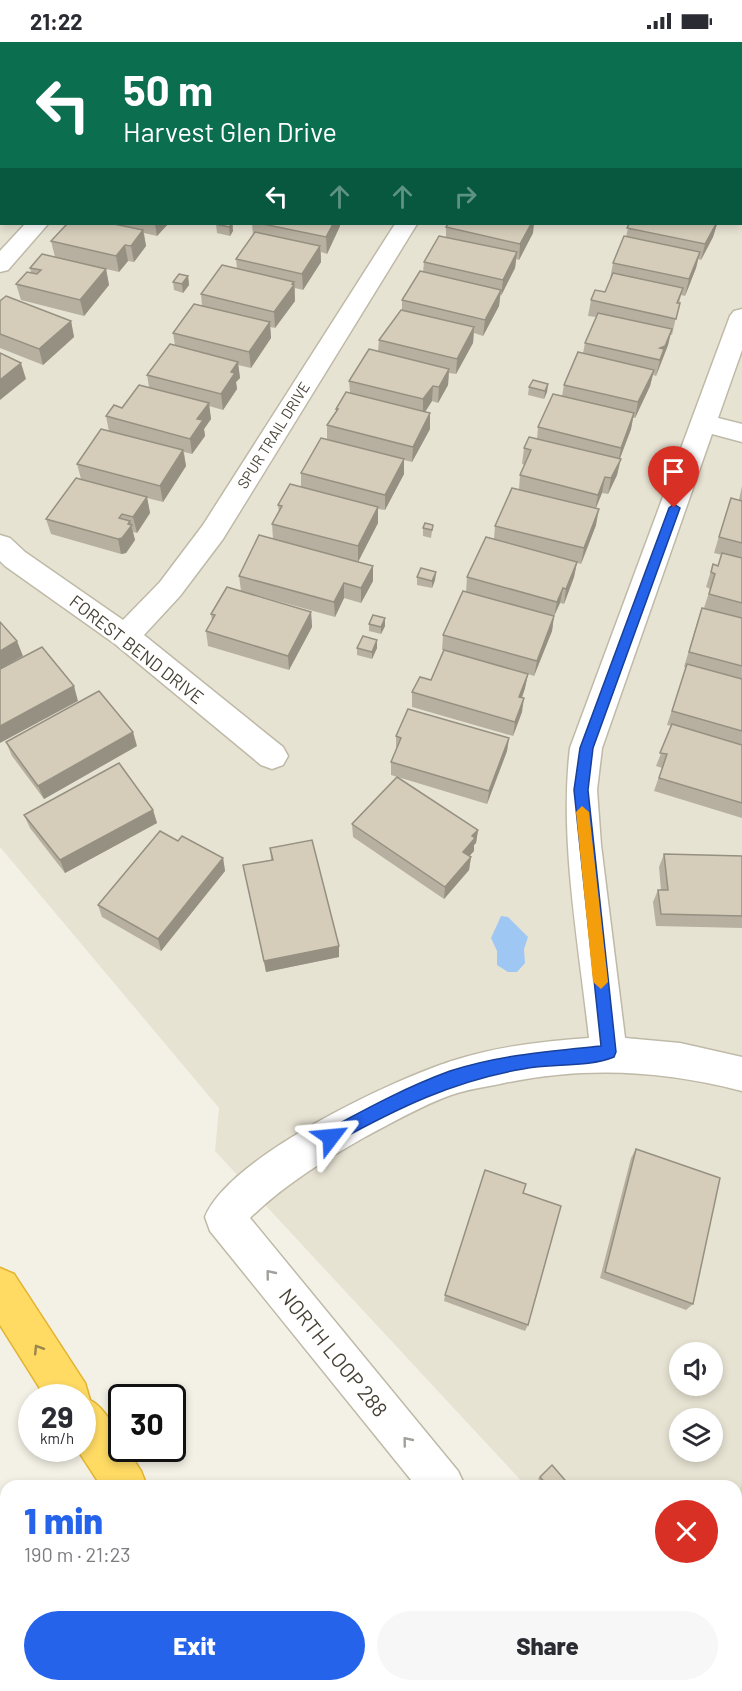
<!DOCTYPE html>
<meta charset="utf-8">
<style>
:root{--surface:#fff;--page:#f7f7f7;--text:#2b2b33;--muted:#7c7c81;--accent:#2563eb}
body{margin:0;font-family:Barlow,sans-serif;background:var(--page);color:var(--text);height:100vh;display:flex;flex-direction:column;font-size:22px;white-space:nowrap}
*{box-sizing:border-box;margin:0}
p{font-size:20px;color:var(--muted)}
.icon{flex:none;width:33px;height:33px;fill:none;stroke:currentColor;stroke-width:2;stroke-linecap:round;stroke-linejoin:round}
.map{position:relative;flex:1;overflow:hidden}
.side{position:absolute;left:0px;top:1438px;width:742px;height:212px;display:flex;flex-direction:column;background:var(--surface);border-radius:18px 18px 0 0;box-shadow:0 3px 9px #0003}
.side>*{flex:none}
.banner{position:absolute;left:0px;top:0px;width:742px;height:183px;box-shadow:0 3px 9px #0003;background:#0b6e4f;color:#fff;overflow:hidden}
.fabs{position:absolute;left:669px;top:1300px;display:grid;gap:12px}
.fabs a{display:grid;place-items:center;width:54px;height:54px;border-radius:50%;background:var(--surface);box-shadow:0 3px 9px #0003;font-size:30px}
.speed{position:absolute;left:18px;top:1342px;display:flex;gap:12px;font-size:30px;font-weight:700;text-align:center}
.speed>*{display:grid;place-content:center;width:78px;height:78px;border-radius:50%;background:var(--surface);box-shadow:0 3px 9px #0003;line-height:1}
.speed small{font-size:15px;font-weight:400}
.speed .limit{border:3px solid #111;border-radius:9px;background:#fff;color:#111}
.pin{position:absolute;display:grid;place-items:center;width:51px;height:51px;color:#fff;margin:-62px -26px;border-radius:50% 50% 50% 0;rotate:-45deg;box-shadow:0 0 6px #0007}
.pin .icon{rotate:45deg}
.me{position:absolute;width:66px;margin:-33px;rotate:61deg;stroke-linejoin:round;filter:drop-shadow(0 0 4px #0008)}
.turn{display:flex;align-items:center;gap:21px;height:126px;padding:0 24px;font-size:27px}
.turn .icon{width:78px;height:78px;stroke-width:2.5}
.turn b{display:block;font-size:42px;line-height:51px}
.lanes{display:flex;align-items:center;height:57px;padding:0 24px;background:#0003;justify-content:center;gap:30px;direction:ltr}
.lanes .off{opacity:.35}
.round{display:grid;place-items:center;flex:none;width:63px;height:63px;border-radius:32px;background:var(--page)}
.head{display:flex;align-items:center;justify-content:space-between;height:102px;padding:0 24px}
h1{font-size:36px;font-weight:800;line-height:45px;color:var(--accent)}
.button{display:flex;gap:12px;margin-top:auto;padding:12px 24px}
.button a{flex:1;height:69px;border-radius:36px;background:var(--accent);color:#fff;font-size:24px;font-weight:800;line-height:69px;text-align:center}
.button a+a{background:var(--page);color:var(--text)}
.status{display:flex;justify-content:space-between;align-items:center;height:42px;padding:0 30px;background:var(--surface);direction:ltr}
.status svg{height:16px;fill:currentColor}
.map>svg:first-child{display:block}
.residential{fill:#e7e3d3;fill-rule:evenodd}
.green{fill:#c8e9ac}
.water{fill:#9ec8f3}
.lines{fill:none;stroke-linecap:round;stroke-linejoin:round}
.minor-casing{stroke:#bfb9a7;stroke-width:3}
.highway-casing{stroke:#e3b32f;stroke-width:3}
.minor{fill:#fff;fill-rule:evenodd}
.highway{fill:#ffdb64;fill-rule:evenodd}
.wall{fill:#b7b0a0}
.shaded-wall{fill:#959082}
.building{fill:#d5cdba;stroke:#959082;stroke-width:1.5}
.oneway{stroke:#a2a09a}
.oneway2{stroke:#99864a}
.route{fill:#2563eb;stroke:#184099;stroke-width:1.5}
.slow{fill:#f59e0b}
.labels{text-anchor:middle;dominant-baseline:central;stroke-width:6;stroke-linejoin:round;paint-order:stroke}
.far-street-label{font-size:15px;fill:#464134;stroke:#fff}
.street-label{font-size:18px;fill:#464134;stroke:#fff}
.near-street-label{font-size:21px;fill:#464134;stroke:#fff}
</style>
<div class="status"><b>21:22</b><svg viewBox="0 0 49 12"><path d="M0 12V9h3v3zM5 12V6h3v6zM10 12V3h3v9zM15 12V0h3v12zM26 1h20v11H26zM47 4h2v5h-2z"/></svg></div>
<div class="map">
<svg width="742" height="1649" viewBox="0 0 742 1649">
<rect width="100%" height="100%" fill="#f3f0e5"/>
<!-- residential -->
<path class="residential" d="M0 0H742V1649H706L702 1644H736V1444H526L215 1109 219 1066 0 805ZM2 2H741V182H2ZM680 1311H712V1344H680ZM680 1377H712V1410H680Z"/>
<!-- green -->
<path class="green" d="M742 1440V1615L736 1608V1465Z"/>
<!-- water -->
<path class="water" d="M501 874 508 875 528 895 524 907 525 921 517 930H508L497 923V909L491 896Z"/>
<g class="lines">
<!-- minor casing -->
<g class="minor-casing">
<g id="minor">
<path d="M186 0H206L186 2Z"/>
<path d="M337 0H363L364 2H338Z"/>
<rect x="741" y="70" width="1" height="12"/>
<path d="M25 182H48L8 228 0 230V209Z"/>
<path d="M395 182H417L223 497 180 554 144 593 283 705 288 714 283 723 272 727 261 723 115 602 5 524 0 519V493L10 496 25 510 123 578 160 540 203 483Z"/>
<path d="M742 267V308L718 376 742 382V400L712 392 602 706 597 748 601 803 625 996 680 1001 742 1015V1049C662 1028 585 1024 504 1041 486 1045 468 1047 451 1053 421 1064 393 1080 365 1095 324 1118 284 1143 250 1176L458 1429 465 1444H416L210 1189 205 1175C229 1115 393 1037 455 1018 498 1004 545 999 589 996 579 903 559 798 570 706L730 274 734 269Z"/>
<path d="M583 1644H631L633 1649H585Z"/>
</g>
</g>
<!-- highway casing -->
<g class="highway-casing">
<g id="highway">
<path d="M0 1226 14 1232 85 1341 90 1358C103 1364 122 1393 122 1407H127L141 1429 147 1444H101L77 1407H82V1356H46L0 1283Z"/>
<path d="M0 1559 6 1562V1616L0 1613Z"/>
<path d="M11 1644H58L60 1649H13Z"/>
<path d="M228 1644H276L278 1649H230Z"/>
</g>
</g>
<!-- minor -->
<use href="#minor" class="minor"/>
<!-- highway -->
<use href="#highway" class="highway"/>
</g>
<!-- wall -->
<g class="wall">
<path d="M476 0H540L539 2H483Z"/>
<path d="M742 0V48H741V2Z"/>
<path d="M2 53V143H0V64L1 63 0 54Z"/>
<path d="M67 182H168L157 194 144 191 146 204 134 220 128 219 119 230 55 215 51 199Z"/>
<path d="M216 182H233V189L230 194 217 191Z"/>
<path d="M252 182H340V184L327 212 321 210V220L303 248 295 246V259L275 286 270 285 271 296 251 326 238 323 240 336 236 340 237 347 223 368 209 364 211 377 204 387 205 394 192 412 184 410 186 424 163 460 147 456 150 471 137 491 133 490 135 498 126 511 121 512 51 492 46 477 81 437 77 422 109 390 106 374 122 366 149 345 147 333 175 304 173 291 202 264 201 252 237 227 236 217 253 193Z"/>
<path d="M629 182H717L713 195 701 218 698 217 696 226 685 254 681 253 672 293 670 292 668 303 656 334 653 333 650 344 635 376H633L631 387 620 417 617 433 608 452 602 451 596 466V483L581 522 577 521 574 535 564 562 560 561 554 574 552 589 534 634 528 632 525 646 522 656V670L513 694 412 665V650L431 638 444 608H442L443 593 466 550 467 535 494 497 495 484 519 447 520 433 525 423 522 422 524 406 537 397 538 385 562 354 564 343 583 311 585 301 596 275 588 274 591 258 605 250 611 238 610 237 613 221 626 195Z"/>
<path d="M446 185 533 191 519 218 516 217 515 226 500 254 499 264 483 294 474 291 473 301 456 332 449 331 448 343 438 361 432 359 425 370 430 387 412 420 404 418V432L385 468 378 467V481L358 520 273 497 272 482 279 470 278 463 301 445V431L327 397V383L336 370V367L350 351 349 339 378 309 379 298 402 268V258L423 230 424 220 446 195Z"/>
<path d="M30 226 106 227 109 243 84 274 21 258 16 242 31 231Z"/>
<path d="M188 234 189 243 183 251 174 248 173 240Z"/>
<path d="M0 259 71 279 74 295 43 323 0 306Z"/>
<path d="M548 342 547 350 544 357 528 353 529 345Z"/>
<path d="M742 444V776L654 749 662 726 656 724 672 684 667 683 686 625H684L697 581 702 566H704L710 547 706 545 713 522 718 523 722 513 714 511 726 471 739 458Z"/>
<path d="M433 483 431 496 423 494V486Z"/>
<path d="M436 530 435 538 432 546 417 543V535Z"/>
<path d="M239 534 373 539 361 561 344 556 335 575 241 549Z"/>
<path d="M311 570 312 585 289 628 208 604 206 589 212 579 211 572Z"/>
<path d="M369 582 385 584 381 592 369 589Z"/>
<path d="M357 606H377L372 617 357 613Z"/>
<path d="M396 694 509 696 507 709 487 762 391 733V720L396 708Z"/>
<path d="M6 700 137 704 44 757 12 714Z"/>
<path d="M153 768 157 781 65 831 30 786 24 773Z"/>
<path d="M352 782 478 788 476 801 474 803V809L469 814 471 815 469 828 444 857 353 795Z"/>
<path d="M178 799 223 816 225 829 161 909 102 875 98 863Z"/>
<path d="M270 806 339 904V915L266 930 243 823 271 818Z"/>
<path d="M664 812 742 814V886L656 884 653 860 658 848H661L659 825Z"/>
<path d="M636 1107 693 1262 686 1268 600 1236 631 1116Z"/>
<path d="M523 1151 528 1283 525 1289 444 1259 445 1253Z"/>
<path d="M552 1423 570 1444H545L538 1437Z"/>
</g>
<!-- shaded-wall -->
<g class="shaded-wall">
<path d="M125 0H133V2H123Z"/>
<path d="M155 182H168L157 194Z"/>
<path d="M232 182 233 189 230 194 229 185Z"/>
<path d="M333 182H340V184L327 212 326 195Z"/>
<path d="M531 182H534L533 191 519 218 520 202Z"/>
<path d="M716 182H717L713 195 701 218 705 202Z"/>
<path d="M143 188 146 204 134 220 131 204Z"/>
<path d="M125 203 128 219 119 230 116 214Z"/>
<path d="M320 204 321 220 303 248 302 232Z"/>
<path d="M517 210 515 226 501 254 503 238Z"/>
<path d="M700 210 696 226 685 254 689 237Z"/>
<path d="M106 227 109 243 84 274 80 258Z"/>
<path d="M188 234 189 243 183 251 182 242Z"/>
<path d="M294 240 295 259 275 286 274 270Z"/>
<path d="M501 248 499 264 483 294 485 278Z"/>
<path d="M71 279 74 295 43 323 39 307Z"/>
<path d="M270 280 271 296 251 326 249 310Z"/>
<path d="M474 285 473 301 456 332 457 317Z"/>
<path d="M672 287 668 303 656 334 660 318V306Z"/>
<path d="M238 320 240 336 236 340 237 347 223 368 221 352 231 330Z"/>
<path d="M21 321 26 337 0 358V338Z"/>
<path d="M449 327 448 343 438 361 439 345Z"/>
<path d="M654 328 650 344 635 376 638 360Z"/>
<path d="M548 342 547 350 544 357 545 349Z"/>
<path d="M433 344 432 359 423 373V357Z"/>
<path d="M209 361 211 377 204 387 205 394 192 412 190 397 197 377Z"/>
<path d="M430 371V387L412 420 413 405Z"/>
<path d="M634 371 631 387 618 421 621 406Z"/>
<path d="M183 408 186 424 163 460 160 444Z"/>
<path d="M404 417V432L385 468V453Z"/>
<path d="M621 417 617 433 608 452 611 436Z"/>
<path d="M605 435 602 451 595 468 598 453Z"/>
<path d="M147 455 150 471 137 491 133 475Z"/>
<path d="M378 465V481L358 520V504Z"/>
<path d="M599 467 596 483 581 522 584 506Z"/>
<path d="M130 479 135 498 126 511 121 512 118 497Z"/>
<path d="M577 520 574 535 564 562 566 547Z"/>
<path d="M373 524V539L361 561V546Z"/>
<path d="M436 530 435 538 432 546V539Z"/>
<path d="M344 541V556L335 575 334 560Z"/>
<path d="M563 546 560 561 554 574 557 560Z"/>
<path d="M311 570 312 585 289 628 288 614Z"/>
<path d="M554 574 552 589 534 634 537 619Z"/>
<path d="M385 576V584L381 592V585Z"/>
<path d="M377 598V606L372 617V610Z"/>
<path d="M17 599 23 614 0 627V609Z"/>
<path d="M528 632 525 646 517 669 519 655Z"/>
<path d="M74 644 78 659 0 701V684Z"/>
<path d="M524 656 522 670 513 694 515 680Z"/>
<path d="M133 690 137 704 44 757 38 744Z"/>
<path d="M509 696 507 709 487 762 489 749Z"/>
<path d="M153 768 157 781 65 831 60 818Z"/>
<path d="M478 788 476 801 474 803V809L461 823 463 810 472 794Z"/>
<path d="M471 815 469 828 444 857 445 845Z"/>
<path d="M223 816 225 829 161 909 158 897Z"/>
<path d="M339 904V915L266 930 264 919Z"/>
</g>
<!-- building -->
<g class="building">
<path d="M56 0H125L123 2H59L56 1Z"/>
<path d="M232 0H294L293 2H230Z"/>
<path d="M563 0H615V2H570Z"/>
<path d="M654 0H708L707 2H653Z"/>
<path d="M738 0H742V31H741V2H737Z"/>
<path d="M1 63H2V91H0Z"/>
<path d="M0 99 2 100V128H0Z"/>
<path d="M67 182H114L143 188 131 204 125 203 116 214 51 199Z"/>
<path d="M216 182H232L229 185Z"/>
<path d="M263 182H333L326 195Z"/>
<path d="M448 182H531L520 202 446 185Z"/>
<path d="M629 182H716L705 202 627 186Z"/>
<path d="M255 190 320 204 302 232 236 217Z"/>
<path d="M439 194 517 210 503 238 424 220Z"/>
<path d="M624 194 700 210 689 237 613 221Z"/>
<path d="M42 212 106 227 80 258 16 242 27 230 37 232 41 228 30 226Z"/>
<path d="M222 223 294 240 292 242 294 243 274 270 201 252Z"/>
<path d="M420 229 501 248 485 278 402 258Z"/>
<path d="M613 231 683 246 677 261H680L676 277 591 258 595 248 605 250Z"/>
<path d="M179 232 188 234 182 242 173 240Z"/>
<path d="M6 254 71 279 39 307 0 292V259Z"/>
<path d="M194 262 270 280 249 310 173 291Z"/>
<path d="M401 268 474 285 457 317 379 298Z"/>
<path d="M598 271 672 287 665 304 660 306 664 307 660 318 585 301Z"/>
<path d="M170 302 238 320 231 330 235 331 221 352 147 333Z"/>
<path d="M369 307 449 327 439 345 433 344 423 357 349 339Z"/>
<path d="M578 310 654 328 638 360 564 343Z"/>
<path d="M0 311 21 321 0 338Z"/>
<path d="M533 338 548 342 545 349 529 345Z"/>
<path d="M139 343 209 361 197 377 203 378 190 397 106 374 114 363 122 366Z"/>
<path d="M346 350 430 371 413 405 327 383 338 367H336Z"/>
<path d="M553 352 634 371 621 406 538 385Z"/>
<path d="M101 387 183 408 160 444 77 422Z"/>
<path d="M529 395 621 417 611 436 605 435 598 453 520 433 531 408 524 406Z"/>
<path d="M321 396 404 417 385 453 301 431Z"/>
<path d="M76 436 147 455 133 475 122 472 119 476 130 479 128 482 132 483 122 496 118 497 46 477Z"/>
<path d="M290 442 378 465 358 504 272 482 282 464 278 463Z"/>
<path d="M512 446 599 467 584 506 495 484Z"/>
<path d="M731 456 742 459V501L719 495Z"/>
<path d="M425 481 433 483 432 488 423 486Z"/>
<path d="M259 493 373 524 361 546 344 541 334 560 239 534Z"/>
<path d="M486 495 577 520 566 547 563 546 557 560 467 535Z"/>
<path d="M722 511 742 516V561L709 552 715 532 711 530 713 522 718 524Z"/>
<path d="M421 526 436 530 432 539 417 535Z"/>
<path d="M227 545 311 570 288 614 206 589 215 573 211 572Z"/>
<path d="M463 549 554 574 537 619 443 593Z"/>
<path d="M702 566 742 576V624L689 610Z"/>
<path d="M373 573 385 576 381 585 369 582Z"/>
<path d="M0 580 17 599 0 609Z"/>
<path d="M363 594 377 598 372 610 357 606Z"/>
<path d="M42 605 74 644 0 684V627Z"/>
<path d="M444 608 528 632 519 655 524 656 515 680 412 650 420 635 431 638Z"/>
<path d="M687 622 742 637V689L672 669Z"/>
<path d="M99 649 133 690 38 744 6 700Z"/>
<path d="M408 667 509 696 489 749 391 720 401 696 396 694Z"/>
<path d="M672 682 742 703V761L659 736 667 712 660 711Z"/>
<path d="M119 721 153 768 60 818 24 773Z"/>
<path d="M397 735 478 788 472 794 475 796 463 810 471 815 445 845 352 782Z"/>
<path d="M160 789 178 799 182 794 223 816 158 897 98 863Z"/>
<path d="M312 798 339 904 264 919 243 823 273 818 270 806Z"/>
<path d="M664 812 742 814V874L661 872 658 848H668Z"/>
<path d="M636 1107 720 1136 693 1262 605 1230Z"/>
<path d="M485 1128 526 1142 523 1151 561 1164 528 1283 445 1253Z"/>
<path d="M552 1423 570 1444H548L540 1435Z"/>
</g>
<!-- one-way arrows -->
<defs><path id="oneway-chevron" d="M-2-3.5L2.5 0L-2 3.5" fill="none" stroke-width="1.6" stroke-linecap="round" stroke-linejoin="round" transform="scale(1.5)"/></defs>
<g class="oneway">
<use href="#oneway-chevron" transform="translate(270 1232) rotate(-129)"/>
<use href="#oneway-chevron" transform="translate(407 1399) rotate(-129)"/>
</g>
<use class="oneway2" href="#oneway-chevron" transform="translate(38 1307) rotate(-122)"/>
<!-- route -->
<path class="route" d="M674 462 680 466 593 706 588 748 616 1010 614 1015C587 1026 552 1021 523 1027 453 1039 398 1066 336 1100L331 1102 325 1100 323 1095 325 1089C366 1067 406 1045 450 1029 498 1013 551 1009 601 1004L574 748 580 706 669 466Z"/>
<!-- slow -->
<path class="slow" d="M582 764 589 770 608 940 601 947 593 940 576 770Z"/>
<g class="labels">
<!-- far-street labels -->
<g class="far-street-label">
<text transform="translate(273 393) rotate(-58)">SPUR TRAIL DRIVE</text>
</g>
<!-- street labels -->
<g class="street-label">
<text transform="translate(137 607) rotate(38)">FOREST BEND DRIVE</text>
</g>
<!-- near-street labels -->
<g class="near-street-label">
<text transform="translate(334 1310) rotate(51)">NORTH LOOP 288</text>
</g>
</g>
</svg>
<div class="fabs">
<a><svg class="icon" aria-label="sound" viewBox="0 0 24 24"><path d="M4 9h4l5-4v14l-5-4H4zM17 9q2 3 0 6"/></svg></a>
<a><svg class="icon" aria-label="layers" viewBox="0 0 24 24"><path d="M12 4l9 5-9 5-9-5zM3 14l9 5 9-5"/></svg></a>
</div>
<div class="speed"><div>29<small>km/h</small></div><div class="limit">30</div></div>
<div class="pin" style="left:674px;top:466px;background:#d93025"><svg class="icon" aria-label="arrive" viewBox="0 0 24 24"><path d="M6 21V4h12l-3 4 3 4H6"/></svg></div>
<svg class="me" style="left:331px;top:1095px" viewBox="-20 -20 40 40"><path d="M0-17L14 15 0 8-14 15z" fill="#2563eb" stroke="#fff" stroke-width="4"/></svg>
<div class="banner">
<div class="turn"><svg class="icon" aria-label="left" viewBox="0 0 24 24"><path d="M17 20v-9H6M10 6l-5 5 5 5"/></svg><div><b>50 m</b>Harvest Glen Drive</div></div>
<div class="lanes"><svg class="icon" aria-label="left" viewBox="0 0 24 24"><path d="M17 20v-9H6M10 6l-5 5 5 5"/></svg><svg class="icon off" aria-label="ahead" viewBox="0 0 24 24"><path d="M12 20V5M6 11l6-6 6 6"/></svg><svg class="icon off" aria-label="ahead" viewBox="0 0 24 24"><path d="M12 20V5M6 11l6-6 6 6"/></svg><svg class="icon off" aria-label="right" viewBox="0 0 24 24"><path d="M7 20v-9h11M14 6l5 5-5 5"/></svg></div>
</div>
<section class="side">
<div class="head"><div><h1>1 min</h1><p>190 m · 21:23</p></div><a class="round" style="background:#d93025;color:#fff"><svg class="icon" aria-label="close" viewBox="0 0 24 24"><path d="M6 6l12 12M18 6L6 18"/></svg></a></div>
<div class="button"><a>Exit</a><a>Share</a></div>
</section>
</div>
